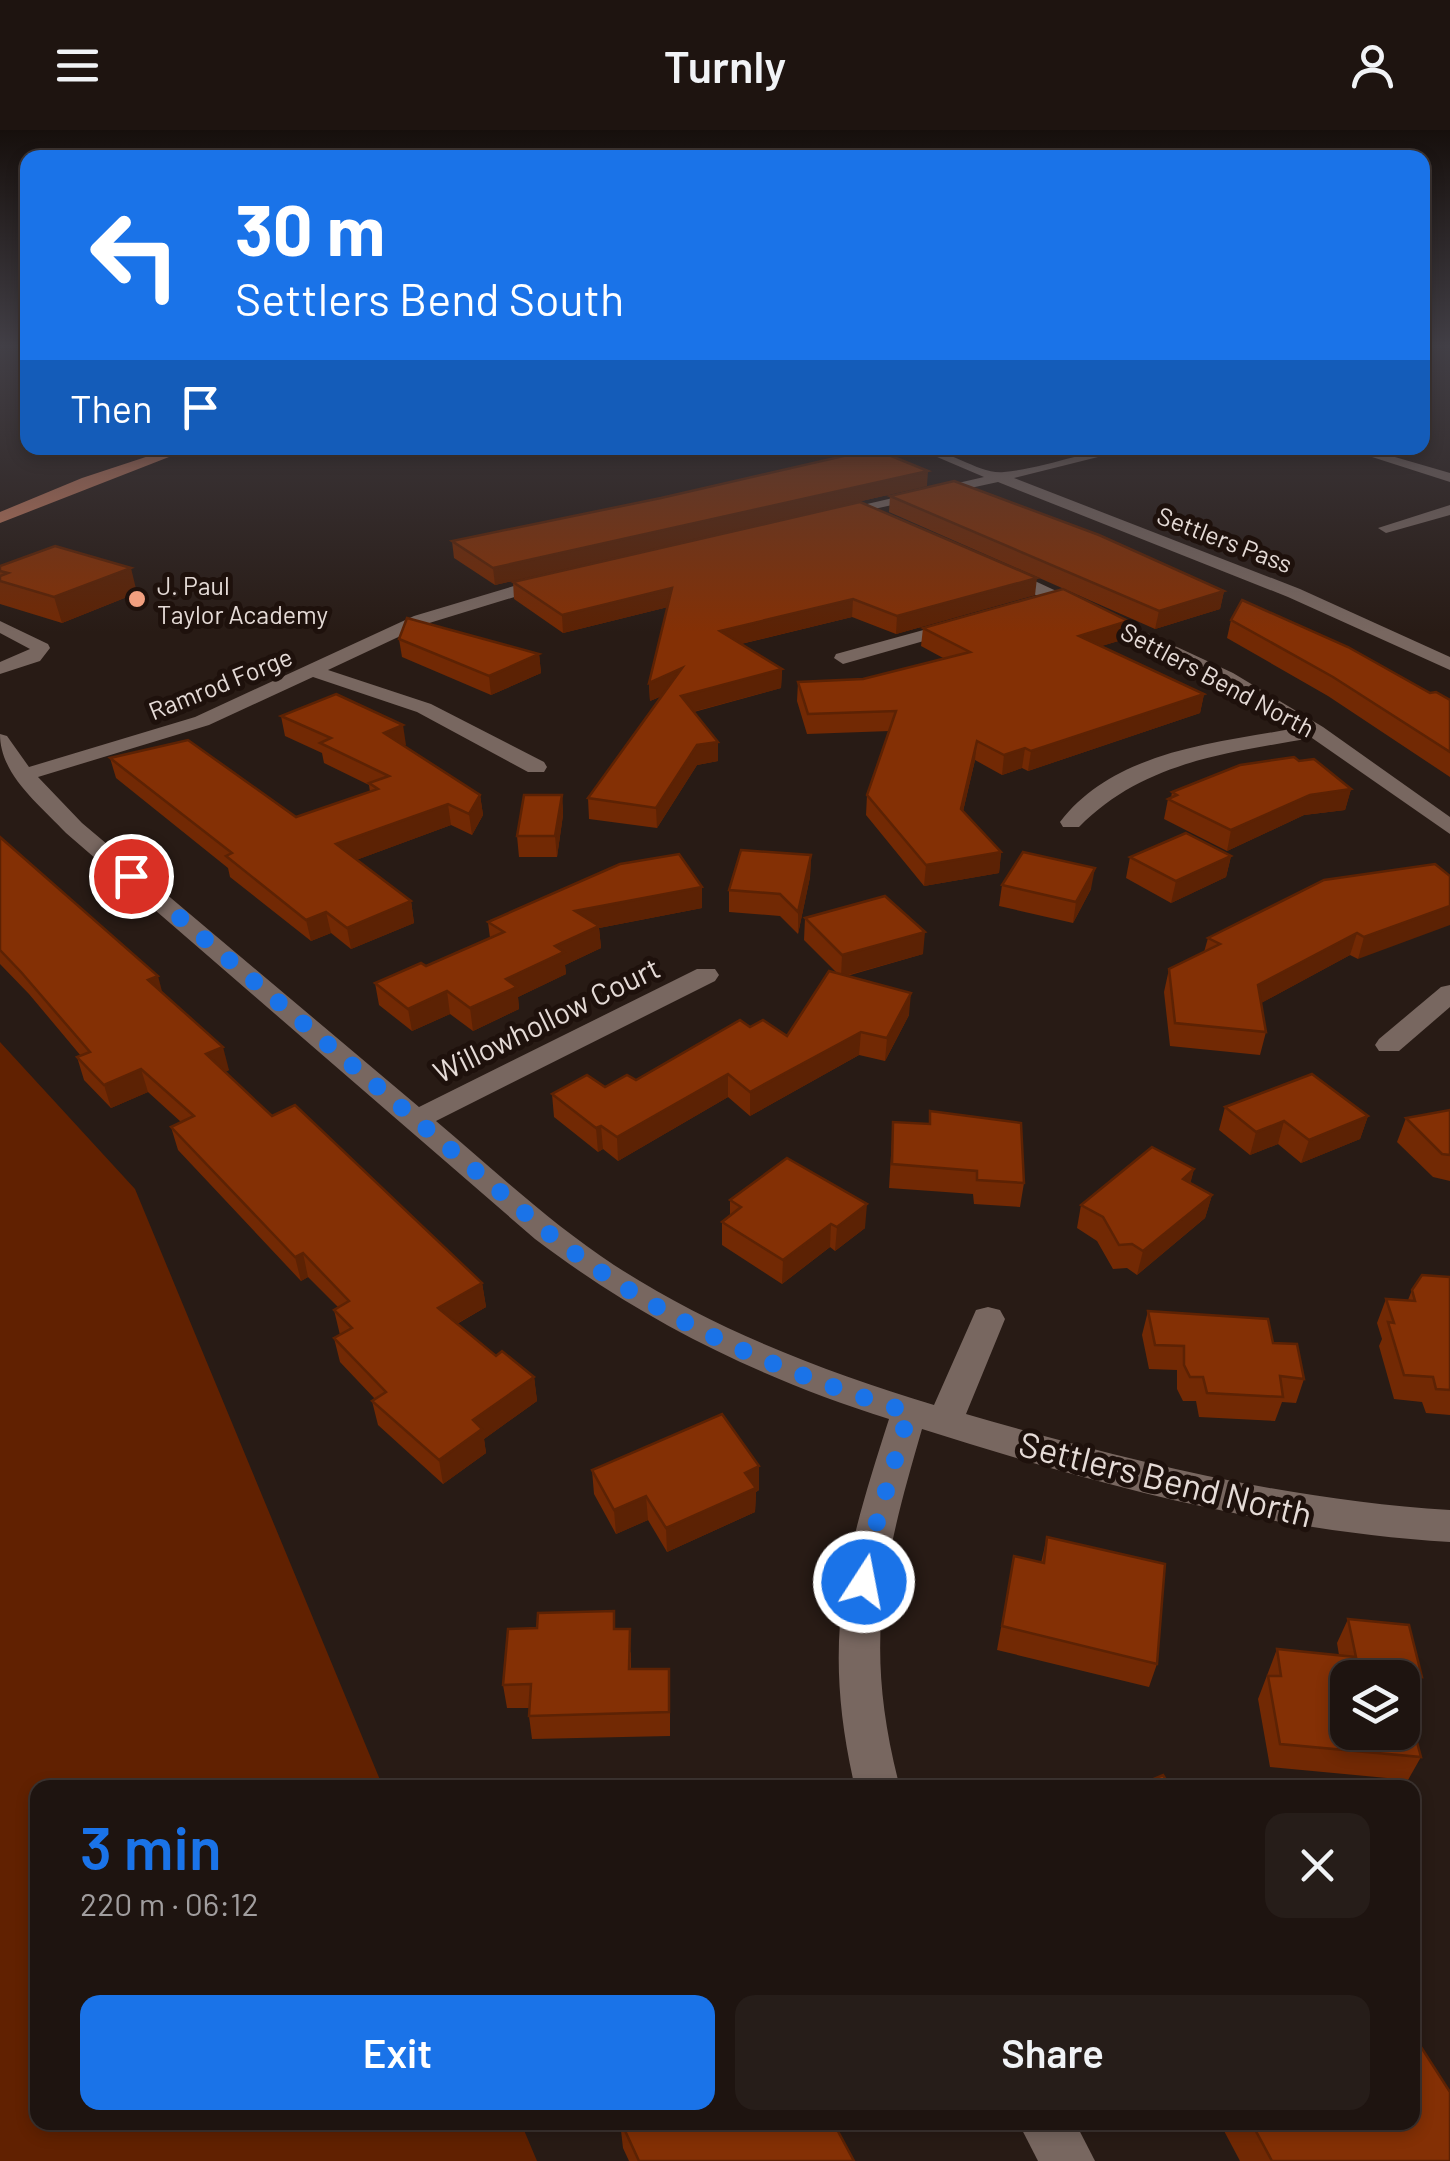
<!DOCTYPE html>
<meta charset="utf-8">
<style>
:root{--surface:#1e1410;--page:#261d19;--text:#f1f3f6;--muted:#a19e9f;--line:#3c3330;--accent:#1a73e8}
body{margin:0;font-family:Barlow,sans-serif;background:var(--page);color:var(--text);height:100vh;display:flex;flex-direction:column;font-size:38px;white-space:nowrap}
*{box-sizing:border-box;margin:0}
p{font-size:32px;color:var(--muted)}
.icon{flex:none;width:55px;height:55px;fill:none;stroke:currentColor;stroke-width:2;stroke-linecap:round;stroke-linejoin:round}
.map{position:relative;flex:1;overflow:hidden}
.side{position:absolute;left:30px;top:1650px;width:1390px;height:350px;display:flex;flex-direction:column;background:var(--surface);border-radius:20px;box-shadow:0 5px 15px #0003,0 0 0 2px var(--line)}
.side>*{flex:none}
.guide{position:absolute;left:20px;top:20px;width:1410px;height:305px;border-radius:20px;box-shadow:0 5px 15px #0003,0 0 0 2px var(--line);background:#1a73e8;color:#fff;overflow:hidden}
.tools{position:absolute;left:1330px;top:1530px;display:grid;gap:20px}
.tools a{display:grid;place-items:center;width:90px;height:90px;border-radius:20px;background:var(--surface);box-shadow:0 5px 15px #0003,0 0 0 2px var(--line);font-size:50px}
.pin{position:absolute;display:grid;place-items:center;width:85px;height:85px;color:#fff;margin:-42px;border:5px solid #fff;border-radius:50%;box-shadow:0 2px 10px #0007}
.me{position:absolute;width:110px;margin:-55px;rotate:11deg;stroke-linejoin:round;filter:drop-shadow(0 0 8px #0008)}
.turn{display:flex;align-items:center;gap:35px;height:210px;padding:0 50px;font-size:45px}
.turn .icon{width:130px;height:130px;stroke-width:2.5}
.turn b{display:block;font-size:70px;line-height:85px}
.then{display:flex;align-items:center;height:95px;padding:0 50px;background:#0003;gap:20px;font-size:38px}
.round{display:grid;place-items:center;flex:none;width:105px;height:105px;border-radius:20px;background:var(--page)}
.overview{display:flex;align-items:center;justify-content:space-between;height:170px;padding:0 50px}
h1{font-size:60px;font-weight:600;line-height:75px;color:var(--accent)}
.button{display:flex;gap:20px;margin-top:auto;padding:20px 50px}
.button a{flex:1;height:115px;border-radius:20px;background:var(--accent);color:#fff;font-size:40px;font-weight:600;line-height:115px;text-align:center}
.button a+a{background:var(--page);color:var(--text)}
header{display:flex;justify-content:space-between;align-items:center;height:130px;padding:0 50px;background:var(--surface);font-size:45px;font-weight:600}
.map>svg:first-child{display:block}
.green{fill:#612101}
.lines{fill:none;stroke-linecap:round;stroke-linejoin:round}
.minor{fill:#786760;fill-rule:evenodd}
.major{fill:#be775b;fill-rule:evenodd}
.wall{fill:#722904;fill-rule:evenodd}
.shaded-wall{fill:#5c2204}
.building{fill:#843005;stroke:#5c2204;stroke-width:2.5}
.route{stroke:#1a73e8;stroke-width:18;stroke-dasharray:0 32.4}
.poi-dot{fill:#f2a080;stroke:#1e110c;stroke-width:4}
.labels{text-anchor:middle;dominant-baseline:central;stroke-width:10;stroke-linejoin:round;paint-order:stroke}
.far-street-label{font-size:25px;fill:#e5dbd7;stroke:#1e110c}
.far-poi-label{font-size:25px;fill:#e5dbd7;stroke:#1e110c;text-anchor:start}
.street-label{font-size:30px;fill:#e5dbd7;stroke:#1e110c}
.near-street-label{font-size:35px;fill:#e5dbd7;stroke:#1e110c}
</style>
<header><svg class="icon" aria-label="menu" viewBox="0 0 24 24"><path d="M4 6h16M4 12h16M4 18h16"/></svg>Turnly<svg class="icon" aria-label="person" viewBox="0 0 24 24"><circle cx="12" cy="8" r="4"/><path d="M4 21q1-7 8-7t8 7"/></svg></header>
<div class="map">
<svg width="1450" height="2031" viewBox="0 0 1450 2031">
<rect width="100%" height="100%" fill="#281b15"/>
<!-- green -->
<path class="green" d="M0 912 135 1059 383 1657 38 1658V1992L521 1993 537 2031H0Z"/>
<g class="lines">
<!-- minor -->
<g class="minor">
<path d="M916 318C947 316 978 345 1004 342 1048 338 1089 318 1134 318L1014 348 1300 459 1450 527V540L1288 467 998 352 828 389V383L984 347Z"/>
<path d="M1344 318H1364L1450 343V352Z"/>
<path d="M1450 375V385L1386 403 1378 398Z"/>
<path d="M995 438H1007L1233 543 1323 597 1450 687V704L1312 608C1226 623 1143 632 1079 697H1063L1060 692C1114 621 1215 613 1297 598L1219 551 995 446Z"/>
<path d="M554 444 562 449 560 453 426 494 328 540 431 574 544 632 547 637 544 642H528L417 582 313 547 209 595 38 647 82 693 419 977 697 839H715L719 845 715 851 436 991C494 1040 550 1093 614 1135 713 1199 822 1241 934 1275L976 1180 988 1177 1000 1180 1005 1189 966 1284C1126 1330 1284 1370 1450 1380V1412C1268 1401 1095 1354 922 1299 882 1437 863 1515 900 1658H855C821 1510 844 1429 889 1289 759 1248 643 1191 535 1109L66 703C39 674 0 645 0 604L7 606 29 637 195 587 414 486Z"/>
<path d="M960 490 966 491V499L843 534 834 528 836 524Z"/>
<path d="M0 491 48 514 50 518 40 531 0 544V532L30 519 0 503Z"/>
<path d="M1450 855V877L1399 921H1379L1375 915 1379 909 1441 857Z"/>
<path d="M1018 1992H1075L1095 2031H1038Z"/>
</g>
<!-- major -->
<path class="major" d="M173 318H192L0 393V382L82 348Z"/>
</g>
<!-- wall -->
<g class="wall">
<path d="M927 356 495 455 454 428 452 411Z"/>
<path d="M890 366 1224 461 1220 479 1155 499 889 382Z"/>
<path d="M0 436 137 463 62 493 0 474Z"/>
<path d="M513 452 1035 465 896 504 852 487 741 514 782 539 781 558 694 582 718 612V631L697 635 657 698 589 689 588 668 662 566 650 571 649 553 668 477 563 503 514 469Z"/>
<path d="M1231 490 1450 570V647L1328 566 1227 508Z"/>
<path d="M1128 491 1125 509 1101 516 1204 564 1200 583 1028 641 1022 638 1002 645 975 630 963 681 1001 722 999 743 924 756 866 685 867 665 890 601 807 604 797 571 798 552 863 549 945 529 921 516 923 498Z"/>
<path d="M399 509 539 524 541 543 491 565 402 527Z"/>
<path d="M281 586 406 615 403 616 480 665 483 685 472 705 451 695 356 730 411 771 414 793 351 819 331 803 311 811 230 747 228 738 116 648 110 628 296 687 370 662 369 655 324 633 322 623 285 606Z"/>
<path d="M1299 631 1351 659 1345 680 1304 685 1227 721 1164 689 1168 669 1171 668 1172 662Z"/>
<path d="M562 665 563 685 557 727H519L517 706Z"/>
<path d="M0 707 163 863 229 940 225 942 272 986 482 1153 486 1177 457 1194 496 1226 534 1247 537 1271 484 1309 486 1323 443 1354 378 1295 372 1271 375 1269 340 1232 334 1208 340 1205 334 1180 338 1177 308 1147 301 1151 178 1020 171 997 181 992 148 962 111 978 84 950 77 927 81 926 29 864 0 834Z"/>
<path d="M811 725 810 747 798 804 780 786 729 782V760Z"/>
<path d="M1231 726 1226 747 1171 773 1126 748 1130 727Z"/>
<path d="M1435 734 1358 829 1350 825 1261 873 1266 902 1260 925 1170 916 1164 862 1169 839 1204 822 1208 808Z"/>
<path d="M1002 755 1091 759 1073 793 999 776Z"/>
<path d="M702 757V778L599 798 601 818 565 835 566 844 518 867 519 879 473 901 450 884 412 901 379 875 375 853 426 836 490 808 488 792Z"/>
<path d="M805 788 923 824 847 846 909 885 885 931 859 925 750 986 728 967 618 1031 603 1019 598 1022 554 987 552 964 605 957 636 950 750 897 787 906 837 843 804 810Z"/>
<path d="M1225 977 1368 986 1360 1009 1301 1033 1278 1014 1250 1025 1219 1000Z"/>
<path d="M1450 980V1051L1433 1047 1397 1012 1406 988Z"/>
<path d="M930 981 1024 1053 1020 1077 974 1074 973 1064 889 1058 893 992 929 994Z"/>
<path d="M1194 1039 1190 1053 1212 1065 1205 1088 1137 1145 1127 1138 1113 1139 1097 1111 1077 1098 1081 1075Z"/>
<path d="M730 1070 865 1098 835 1121 830 1117 782 1154 722 1115V1092L730 1085Z"/>
<path d="M1450 1147V1285L1426 1283 1422 1272 1394 1269 1379 1216 1382 1209 1377 1193 1386 1169 1408 1170 1412 1160Z"/>
<path d="M1148 1181 1273 1213 1304 1249 1296 1273 1282 1272 1275 1291 1199 1287 1196 1271H1183L1177 1259V1240L1149 1239 1142 1205Z"/>
<path d="M759 1336V1360L756 1362 755 1382 667 1422 648 1390 616 1404 594 1364 592 1340Z"/>
<path d="M1047 1407 1157 1534 1149 1557 997 1520 1014 1426 1041 1433Z"/>
<path d="M1348 1489 1422 1547 1410 1570H1406L1421 1627 1408 1650 1270 1637 1258 1569 1277 1519 1339 1525 1337 1513ZM1348 1548H1402V1602Z"/>
<path d="M615 1499 631 1523V1539L670 1562V1606L532 1609 529 1586V1578H507L503 1555Z"/>
<path d="M620 1992H833L854 2031H629L623 2018Z"/>
<path d="M1227 1992H1412L1450 2031H1240L1223 1999Z"/>
</g>
<!-- shaded-wall -->
<g class="shaded-wall">
<path d="M928 341 927 356 495 455 493 438Z"/>
<path d="M131 438 137 463 62 493 54 467Z"/>
<path d="M1037 448 1035 465 896 504 897 486Z"/>
<path d="M672 458V476L563 503 562 485Z"/>
<path d="M1224 461 1220 479 1155 499 1159 481Z"/>
<path d="M853 469 852 487 720 519V501Z"/>
<path d="M1128 491 1125 509 1076 524 1079 506Z"/>
<path d="M539 524 541 543 491 565 489 546Z"/>
<path d="M682 538V557L650 571 649 553Z"/>
<path d="M782 539 781 558 681 585V566Z"/>
<path d="M1204 564 1200 583 1028 641 1031 621Z"/>
<path d="M403 595 406 615 387 623 384 603Z"/>
<path d="M977 611 975 630 959 699 961 679Z"/>
<path d="M718 612V631L697 635 657 698 656 678 697 615Z"/>
<path d="M1025 618 1022 638 1002 645 1004 625Z"/>
<path d="M1351 659 1345 680 1304 685 1227 721 1231 700 1310 665Z"/>
<path d="M480 665 483 685 472 705 469 684Z"/>
<path d="M562 665 563 685 557 727 555 706Z"/>
<path d="M448 674 451 695 340 736 336 714Z"/>
<path d="M1001 722 999 743 924 756 926 735Z"/>
<path d="M811 725 810 747 798 804V782Z"/>
<path d="M1231 726 1226 747 1171 773 1176 751Z"/>
<path d="M1095 738 1091 759 1073 793 1076 772Z"/>
<path d="M702 757V778L599 798 601 818 565 835 566 844 518 867 519 879 473 901 470 878 506 849 555 816 575 781Z"/>
<path d="M1450 766V795L1358 829 1364 807Z"/>
<path d="M411 771 414 793 351 819 347 798Z"/>
<path d="M326 782 331 803 311 811 306 790Z"/>
<path d="M925 802 923 824 841 847 842 825Z"/>
<path d="M1357 803 1350 825 1252 878 1258 855Z"/>
<path d="M158 846 164 869 148 850Z"/>
<path d="M447 861 450 884 412 901 408 879Z"/>
<path d="M911 863 909 885 885 931 887 908Z"/>
<path d="M861 902 859 925 750 986V962Z"/>
<path d="M223 917 229 940 213 947 206 924Z"/>
<path d="M141 939 148 962 111 978 104 955Z"/>
<path d="M728 944V967L618 1031 617 1007Z"/>
<path d="M1368 986 1360 1009 1301 1033 1309 1010Z"/>
<path d="M1284 991 1278 1014 1250 1025 1256 1002Z"/>
<path d="M601 996 603 1019 598 1022 596 998Z"/>
<path d="M1194 1039 1188 1063 1183 1049Z"/>
<path d="M1212 1065 1205 1088 1137 1145 1143 1121Z"/>
<path d="M867 1074 865 1098 835 1121 837 1097Z"/>
<path d="M831 1094 830 1117 782 1154 783 1130Z"/>
<path d="M303 1123 308 1147 301 1151 295 1127Z"/>
<path d="M482 1153 486 1177 442 1202 438 1178Z"/>
<path d="M534 1247 537 1271 484 1309 486 1323 443 1354 439 1330 473 1290Z"/>
<path d="M759 1336V1360L756 1362 755 1382 667 1422 666 1398 745 1343Z"/>
<path d="M646 1366 648 1390 616 1404 614 1380Z"/>
</g>
<!-- building -->
<g class="building">
<path d="M874 319 928 341 493 438 452 411 661 368Z"/>
<path d="M954 351 1099 405 1224 461 1159 481 890 366Z"/>
<path d="M860 372 1037 448 897 486 853 469 720 501 782 539 681 566 718 612 697 615 656 678 588 668 682 538 649 553 672 458 562 485 513 452Z"/>
<path d="M55 416 131 438 54 467 0 451V446L8 443 0 441V436Z"/>
<path d="M1063 459 1128 491 1079 506 1204 564 1031 621 1025 618 1004 625 977 611 961 679 1001 722 926 735 867 665 896 581 808 584 798 552 863 549 970 522 923 498Z"/>
<path d="M1242 470 1348 517 1430 563 1436 562 1450 570V622L1333 547 1231 490Z"/>
<path d="M407 488 539 524 489 546 399 509Z"/>
<path d="M336 564 403 595 384 603 480 665 469 684 448 674 336 714 411 771 347 798 326 782 306 790 226 726 232 723 110 628 188 610 296 687 378 659 369 653 389 646 320 613 331 608 281 586Z"/>
<path d="M1294 627 1299 631 1314 629 1351 659 1310 665 1231 700 1168 669 1177 665 1172 662 1240 635Z"/>
<path d="M524 665H562L555 706H517Z"/>
<path d="M1186 703 1231 726 1176 751 1130 727Z"/>
<path d="M0 707 158 846 148 850 223 917 206 924 272 986 295 975 482 1153 438 1178 496 1226 502 1221 534 1247 473 1290 482 1299 439 1330 372 1271 386 1262 334 1208 352 1198 334 1180 349 1171 303 1123 295 1127 171 997 194 986 141 939 104 955 77 927 90 922 21 842 0 820Z"/>
<path d="M741 720 811 725 798 782 780 764 729 760Z"/>
<path d="M1023 722 1095 738 1076 772 1002 755Z"/>
<path d="M679 724 702 757 575 781 599 796 555 816 564 822 506 849 517 857 470 878 447 861 408 879 375 853 421 833 426 836 504 802 488 792 620 734Z"/>
<path d="M1435 734 1450 746V776L1364 807 1357 803 1258 855 1266 902 1175 893 1169 839 1220 814 1208 808 1324 750Z"/>
<path d="M885 766 925 802 842 825 805 788Z"/>
<path d="M829 841 911 863 887 908 861 902 750 962 728 944 617 1007 601 996 596 998 552 964 587 945 605 957 627 945 636 950 740 890 750 897 763 890 787 906Z"/>
<path d="M1312 944 1368 986 1309 1010 1284 991 1256 1002 1225 977Z"/>
<path d="M1450 980V1025L1442 1024 1406 988Z"/>
<path d="M930 981 1021 993 1024 1053 977 1050V1041L892 1034 893 992 930 994Z"/>
<path d="M1152 1017 1194 1039 1183 1049 1212 1065 1143 1121 1132 1114 1119 1115 1103 1087 1081 1075Z"/>
<path d="M787 1028 867 1074 837 1097 831 1094 783 1130 722 1092 741 1077 730 1070Z"/>
<path d="M1422 1145 1450 1147V1260L1436 1259 1433 1247 1404 1245 1388 1192 1394 1193 1386 1169 1415 1171 1412 1160Z"/>
<path d="M1148 1181 1268 1189 1273 1213 1297 1214 1304 1249 1280 1246 1283 1267 1207 1263 1203 1247H1190L1184 1235V1216L1155 1215Z"/>
<path d="M722 1284 759 1336 745 1343 756 1358 666 1398 646 1366 614 1380 592 1340Z"/>
<path d="M1047 1407 1165 1434 1157 1534 1002 1496 1014 1426 1044 1433Z"/>
<path d="M614 1481V1499H630L629 1539H669V1582L529 1586 531 1554 503 1555 508 1499 537 1498 538 1483Z"/>
<path d="M1348 1489 1409 1495 1422 1547 1399 1545 1400 1548H1348V1602H1402V1557L1421 1627 1280 1614 1268 1546H1281L1277 1519 1356 1527Z"/>
<path d="M1163 1645 1171 1658H1132Z"/>
<path d="M1412 1903 1450 1962V2031H1272L1251 1992H1412Z"/>
<path d="M621 1992H833L854 2031H639Z"/>
</g>
<!-- sky -->
<linearGradient id="sky" x2="0" y2="1"><stop stop-color="#160f0c"/><stop offset="0.43" stop-color="#423f46"/><stop offset="1" stop-color="#423f46" stop-opacity="0"/></linearGradient>
<rect width="1450" height="502" fill="url(#sky)"/>
<g class="lines">
<!-- route -->
<path class="route" d="M131 746 546 1101C655 1189 776 1241 909 1282L867 1426 864 1452"/>
</g>
<!-- markers -->
<circle class="poi-dot" cx="137" cy="469" r="10"/>
<g class="labels">
<!-- far-street labels -->
<g class="far-street-label">
<text transform="translate(1225 409) rotate(21)">Settlers Pass</text>
<text transform="translate(1218 549) rotate(28)">Settlers Bend North</text>
<text transform="translate(220 553) rotate(-22)">Ramrod Forge</text>
</g>
<!-- far-poi labels -->
<g class="far-poi-label">
<text x="157" y="455">J. Paul<tspan x="157" dy="29">Taylor Academy</tspan></text>
</g>
<!-- street labels -->
<g class="street-label">
<text transform="translate(546 889) rotate(-26)">Willowhollow Court</text>
</g>
<!-- near-street labels -->
<g class="near-street-label">
<text transform="translate(1166 1348) rotate(14)">Settlers Bend North</text>
</g>
</g>
</svg>
<div class="tools">
<a><svg class="icon" aria-label="layers" viewBox="0 0 24 24"><path d="M12 4l9 5-9 5-9-5zM3 14l9 5 9-5"/></svg></a>
</div>
<div class="pin" style="left:131px;top:746px;background:#d93025"><svg class="icon" aria-label="arrive" viewBox="0 0 24 24"><path d="M6 21V4h12l-3 4 3 4H6"/></svg></div>
<svg class="me" style="left:864px;top:1452px" viewBox="-20 -20 40 40"><circle r="17" fill="#1a73e8" stroke="#fff" stroke-width="3"/><path d="M0-11L8 9 0 5-8 9z" fill="#fff"/></svg>
<div class="guide">
<div class="turn"><svg class="icon" aria-label="left" viewBox="0 0 24 24"><path d="M17 20v-9H6M10 6l-5 5 5 5"/></svg><div><b>30 m</b>Settlers Bend South</div></div>
<div class="then">Then<svg class="icon" aria-label="arrive" viewBox="0 0 24 24"><path d="M6 21V4h12l-3 4 3 4H6"/></svg></div>
</div>
<section class="side">
<div class="overview"><div><h1>3 min</h1><p>220 m · 06:12</p></div><a class="round"><svg class="icon" aria-label="close" viewBox="0 0 24 24"><path d="M6 6l12 12M18 6L6 18"/></svg></a></div>
<div class="button"><a>Exit</a><a>Share</a></div>
</section>
</div>
